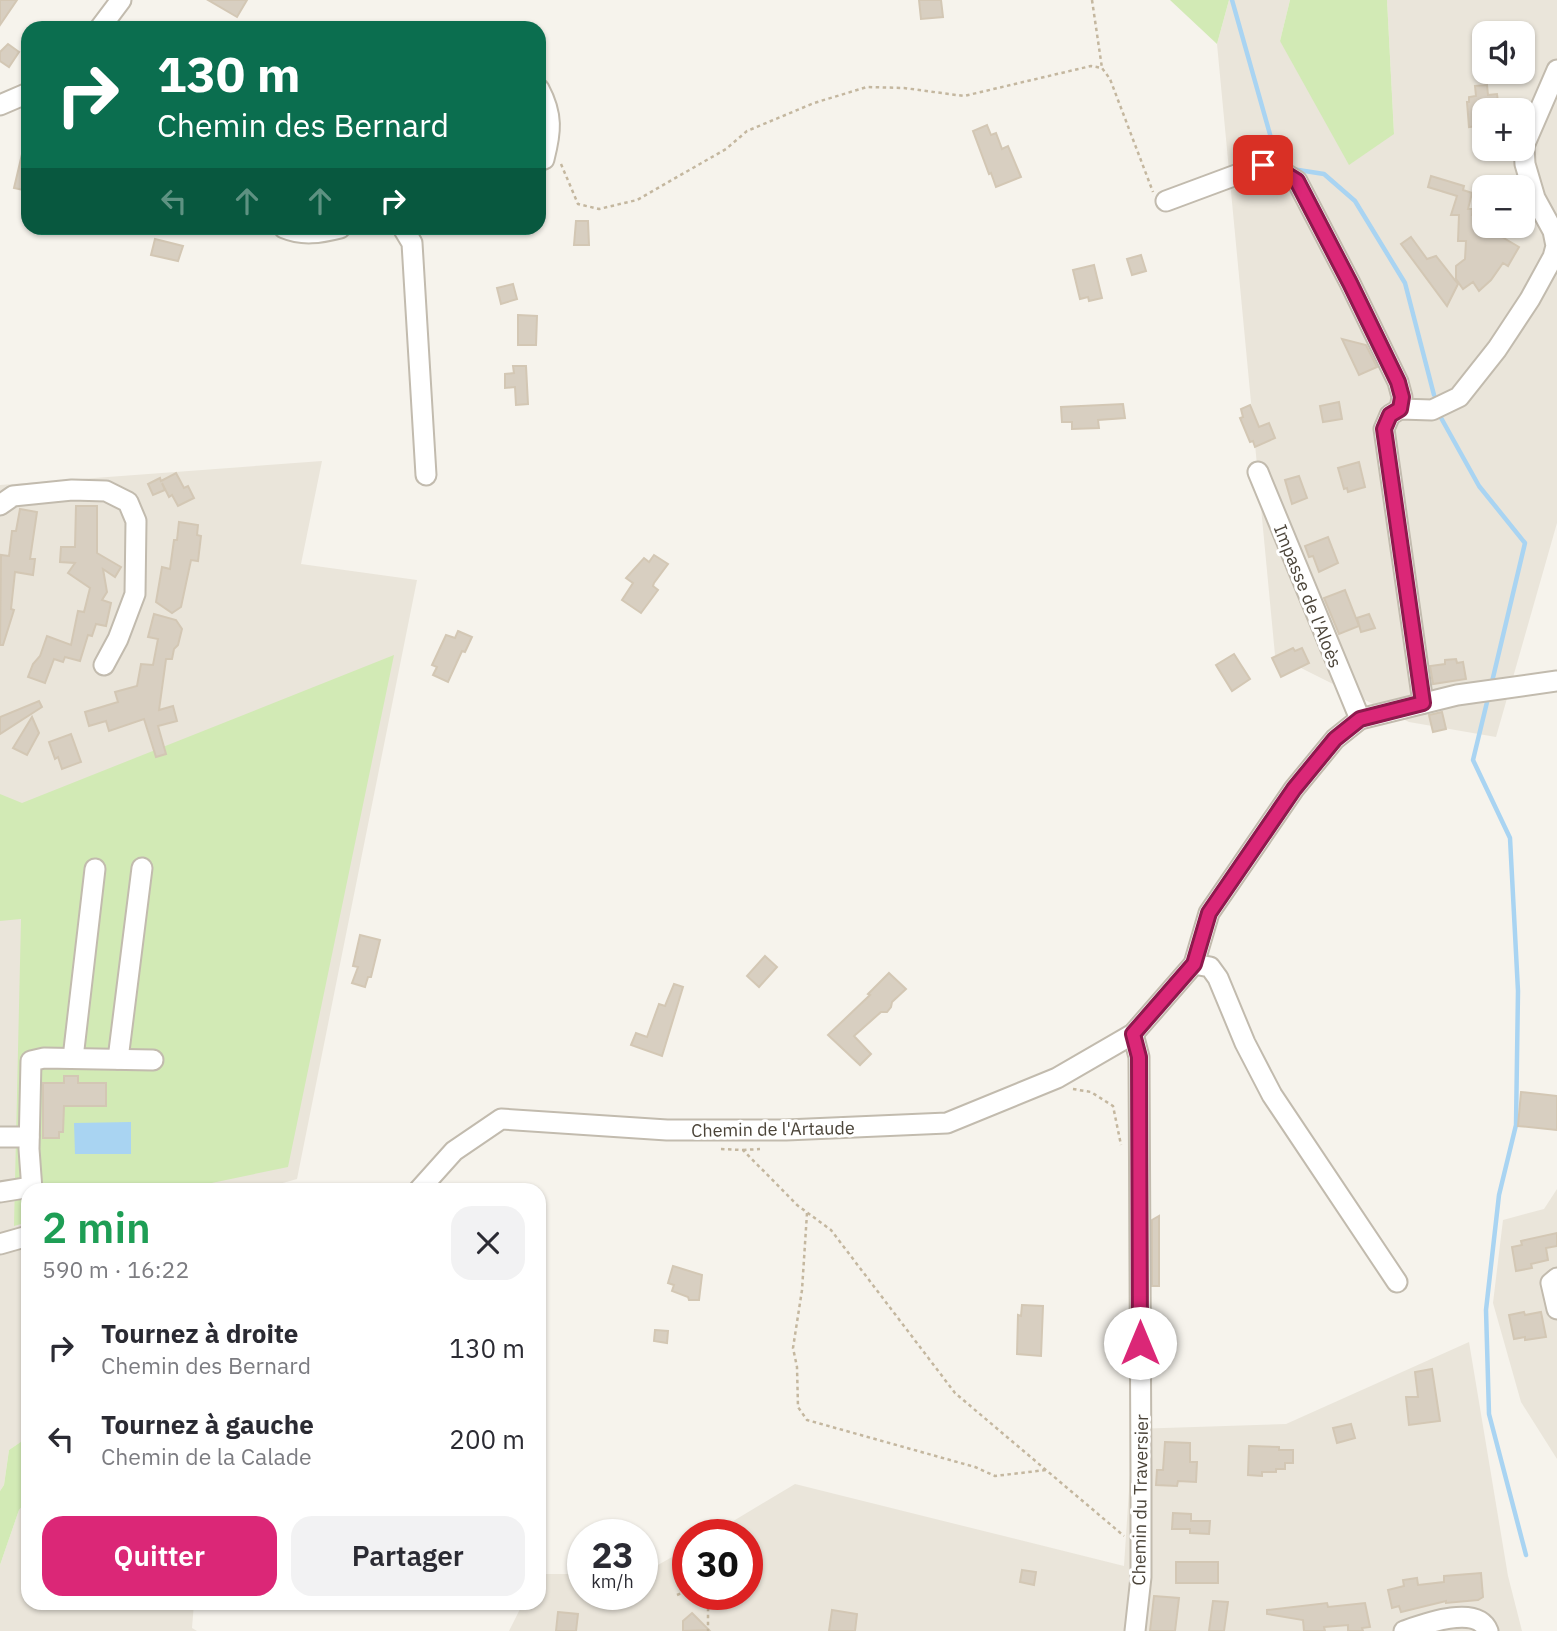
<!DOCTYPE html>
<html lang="fr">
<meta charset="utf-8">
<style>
:root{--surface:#fff;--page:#f2f2f3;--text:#2b2b33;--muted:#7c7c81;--accent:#db2777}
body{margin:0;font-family:"IBM Plex Sans",sans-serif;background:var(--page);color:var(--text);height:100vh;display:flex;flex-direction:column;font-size:26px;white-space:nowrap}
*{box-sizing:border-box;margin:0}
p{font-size:23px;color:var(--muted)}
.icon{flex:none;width:38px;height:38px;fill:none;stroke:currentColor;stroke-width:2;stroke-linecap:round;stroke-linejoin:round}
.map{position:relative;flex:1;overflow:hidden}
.panel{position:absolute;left:21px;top:1183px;width:525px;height:427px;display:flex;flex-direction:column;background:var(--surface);border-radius:21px;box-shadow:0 2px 5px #0004}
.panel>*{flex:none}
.top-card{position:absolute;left:21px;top:21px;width:525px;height:214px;border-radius:21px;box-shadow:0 2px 5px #0004;background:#0b6e4f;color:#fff;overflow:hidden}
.tools{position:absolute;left:1472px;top:21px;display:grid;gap:14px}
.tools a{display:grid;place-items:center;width:63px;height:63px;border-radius:14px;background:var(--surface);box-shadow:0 2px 5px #0004;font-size:35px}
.speed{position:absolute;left:567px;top:1519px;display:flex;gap:14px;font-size:35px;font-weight:700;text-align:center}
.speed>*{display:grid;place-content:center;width:91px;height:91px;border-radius:50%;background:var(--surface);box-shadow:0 2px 5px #0004;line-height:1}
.speed small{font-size:18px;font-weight:400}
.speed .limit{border:10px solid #d22;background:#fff;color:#111}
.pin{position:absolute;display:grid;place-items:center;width:60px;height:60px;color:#fff;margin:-30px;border-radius:14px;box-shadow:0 4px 10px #0006}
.me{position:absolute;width:77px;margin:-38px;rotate:0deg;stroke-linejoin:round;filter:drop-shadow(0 0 5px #0008)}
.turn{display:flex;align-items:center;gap:24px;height:147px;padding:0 21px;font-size:32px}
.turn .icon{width:91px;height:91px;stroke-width:2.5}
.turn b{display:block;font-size:49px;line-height:60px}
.lanes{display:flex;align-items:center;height:66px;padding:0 21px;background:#0003;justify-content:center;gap:35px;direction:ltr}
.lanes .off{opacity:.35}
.round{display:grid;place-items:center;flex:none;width:74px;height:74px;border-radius:21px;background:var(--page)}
.summary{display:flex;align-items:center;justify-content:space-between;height:119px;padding:0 21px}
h1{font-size:42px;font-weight:600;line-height:52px;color:#1e9e55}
.cta{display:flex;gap:14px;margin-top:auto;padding:14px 21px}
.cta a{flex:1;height:80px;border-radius:21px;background:var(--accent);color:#fff;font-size:28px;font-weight:600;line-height:80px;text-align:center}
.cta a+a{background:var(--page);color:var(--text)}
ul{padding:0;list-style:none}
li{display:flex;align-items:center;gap:21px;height:91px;padding:0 21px}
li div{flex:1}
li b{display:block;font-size:26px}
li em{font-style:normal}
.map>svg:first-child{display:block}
.residential{fill:#eae5da;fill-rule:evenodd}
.green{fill:#d2eab5}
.water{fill:#a9d4f2}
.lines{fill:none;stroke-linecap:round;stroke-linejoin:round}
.stream{stroke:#a9d4f2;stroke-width:4.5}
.building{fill:#d8cfc1;stroke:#d3c7b4;stroke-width:2}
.minor-casing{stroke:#c2bbae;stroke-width:23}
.path{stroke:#c4b79f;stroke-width:2.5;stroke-dasharray:3.5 3.5;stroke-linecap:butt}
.minor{stroke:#fff;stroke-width:19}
.route-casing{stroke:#8e194d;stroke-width:18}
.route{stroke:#db2777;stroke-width:12}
.labels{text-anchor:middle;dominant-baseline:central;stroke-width:6;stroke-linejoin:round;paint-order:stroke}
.street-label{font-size:18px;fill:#4b4439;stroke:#fff}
</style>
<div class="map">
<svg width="1557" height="1631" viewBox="0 0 1557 1631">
<rect width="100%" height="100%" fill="#f6f3ec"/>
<!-- residential -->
<g class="residential">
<path d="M1229 0H1290L1280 41 1394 133 1387 0H1557V523L1496 737 1409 722 1275 655 1217 44ZM1484 33H1522V72H1484ZM1484 110H1522V149H1484ZM1484 187H1522V226H1484Z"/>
<path d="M322 461 301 564 417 580 297 1179 258 1190H28V1437L9 1450 4 1485 0 1491V485Z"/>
<path d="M1557 1189V1459L1521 1402 1493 1303 1503 1220 1544 1209Z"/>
<path d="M1469 1342 1508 1576 1522 1631H509L523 1603H539V1574H583V1594H642V1574L688 1548V1594H747V1535H710L795 1484 1124 1566 1133 1429 1286 1424Z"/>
<path d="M28 1499V1603H194L192 1628 197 1631H0V1565L19 1510Z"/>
</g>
<!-- green -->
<g class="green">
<path d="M1170 0H1229L1217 44Z"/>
<path d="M1290 0H1387L1394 134 1349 165 1280 41Z"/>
<path d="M394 655 288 1167 178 1190H28V1222L14 1226 21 919 0 921V794L22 803Z"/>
<path d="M28 1437V1499L19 1510 0 1565V1491L4 1485 9 1450Z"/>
</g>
<!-- water -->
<path class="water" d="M131 1122V1154H75L74 1123Z"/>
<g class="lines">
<!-- stream -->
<g class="stream">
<path d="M1232 0 1273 145 1286 164"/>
<path d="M1292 169 1324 174 1355 201 1405 283 1434 395"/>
<path d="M1440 416 1479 486 1525 543 1491 686"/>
<path d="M1488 698 1473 760 1510 838 1518 991 1516 1125 1499 1195 1486 1310 1489 1414 1526 1555"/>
</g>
</g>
<!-- building -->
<g class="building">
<path d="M0 0H17L0 25Z"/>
<path d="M208 0H247L237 17Z"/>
<path d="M919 0H941L943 17 921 19Z"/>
<path d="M8 44 19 52 9 67 0 61V52Z"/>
<path d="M1487 85 1488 95 1497 94 1499 110H1484V125L1469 127 1467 102H1469V97L1476 96 1475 86Z"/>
<path d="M987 125 991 135 996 133 1002 149 1008 146 1021 177 996 187 991 173 989 174 973 131Z"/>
<path d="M23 150 28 151V191L14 188Z"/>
<path d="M1431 176 1464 186 1463 190 1472 193 1468 209H1473L1472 215H1484V226H1495L1497 234 1519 247 1508 266 1503 263 1491 280 1479 291 1473 282 1463 289 1456 279V266L1465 259 1466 241H1458L1459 215H1451L1457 196 1428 187Z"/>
<path d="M576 221H588L589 245H574Z"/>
<path d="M1411 237 1427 259 1436 256 1458 284 1447 306 1401 244Z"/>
<path d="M155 239 183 246 178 261 151 255Z"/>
<path d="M1141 255 1146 271 1132 275 1127 259Z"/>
<path d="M1094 265 1102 298 1089 301 1088 297 1080 299 1073 270Z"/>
<path d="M513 284 517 299 501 304 497 288Z"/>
<path d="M518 315 537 316 536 345H518Z"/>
<path d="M1342 339 1366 345 1377 367 1359 375Z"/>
<path d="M513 366H526L528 404 516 405 515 387 505 388V374L514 373Z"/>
<path d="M1339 402 1342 419 1323 422 1320 406Z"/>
<path d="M1123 404 1125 418 1098 420 1099 428 1072 429V422H1062L1061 407Z"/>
<path d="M1250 405 1259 427 1269 423 1275 438 1255 447 1253 441 1250 442 1240 418 1243 417 1241 409Z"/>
<path d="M1359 462 1365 487 1348 492 1347 488 1344 489 1338 468Z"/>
<path d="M176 473 184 488 188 486 194 498 178 506 172 495 169 497 162 483 165 490 153 495 148 484 160 478 161 481Z"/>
<path d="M1299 476 1307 498 1292 504 1285 480Z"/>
<path d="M76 506H97V553L121 567 115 577 103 569 107 592 102 600 111 603 106 626 96 624 92 636 88 635 80 661 65 657 63 662 54 659 45 683 28 677 33 664 40 656 47 636 71 645 78 611 84 612 90 588 68 573 75 563 60 562 61 547H75Z"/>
<path d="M20 509 37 512 30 559H35L33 575 15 572 11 609 14 610 3 645H0L1 555 9 556 12 531H16Z"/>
<path d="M179 522 198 525 197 535 201 536 198 561 191 560 181 607 172 613 156 602 162 567 170 569 174 540H177Z"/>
<path d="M1328 537 1338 563 1319 572 1313 556 1309 557 1305 546Z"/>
<path d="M654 555 668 564 654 583 653 586 658 590 641 613 622 600 633 583 626 578 644 558 649 562Z"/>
<path d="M1345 590 1359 626 1339 634 1324 598Z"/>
<path d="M154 614 176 620 182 629 178 645 174 649 172 659H166L159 710 173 706 177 721 158 726 166 754 156 757 144 719 109 731 106 721 89 726 85 712 118 702 115 692 137 686 141 664 153 665 158 639 148 637Z"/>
<path d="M1369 614 1375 628 1361 632 1357 618Z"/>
<path d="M458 631 472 637 465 652 462 651 448 682 433 675 437 667 432 665 446 635 455 638Z"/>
<path d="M1293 648 1295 651 1302 648 1309 663 1281 677 1272 658Z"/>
<path d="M1234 654 1250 679 1232 691 1216 665Z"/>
<path d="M1456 659 1457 663 1463 662 1466 679 1433 684 1430 666 1445 664V660Z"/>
<path d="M39 701 42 707 0 734V717Z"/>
<path d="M1442 712 1446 729 1433 732 1429 715Z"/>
<path d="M32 717 39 733 27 755 13 748Z"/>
<path d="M71 734 81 762 62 769 58 757 55 759 49 742Z"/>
<path d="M360 935 380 940 371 977H368L365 987 352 983 358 967 353 966Z"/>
<path d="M765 956 777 967 759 987 747 976Z"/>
<path d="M889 973 906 989 892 1002 891 1007 887 1012H881L854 1036 871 1054 860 1065 828 1035 870 995 868 994Z"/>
<path d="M674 984 683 987 662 1056 631 1045 636 1033 647 1037 659 1004 665 1006Z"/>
<path d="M64 1076H78V1083H106V1106H64L63 1132H59V1138H43V1083H64Z"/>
<path d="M1521 1092 1557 1096V1130L1518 1126Z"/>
<path d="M1159 1216V1286H1152V1220Z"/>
<path d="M1557 1233V1246L1546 1248 1548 1260 1531 1264 1532 1268 1516 1271 1512 1247 1522 1245 1521 1241Z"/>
<path d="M673 1266 702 1275 699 1300H689L688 1297 672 1291 674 1285 668 1283Z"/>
<path d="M1022 1305 1043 1306 1041 1356 1017 1354 1018 1315 1021 1316Z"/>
<path d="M1524 1312 1525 1315 1541 1312 1546 1337 1525 1340V1337L1514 1339 1509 1315Z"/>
<path d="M655 1330 668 1331 667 1343 654 1341Z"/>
<path d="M1432 1369 1440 1421 1409 1425 1406 1397H1418L1415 1372Z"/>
<path d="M1351 1424 1355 1438 1337 1443 1333 1428Z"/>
<path d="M1165 1442 1190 1443V1462H1197L1196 1482 1178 1481 1177 1486 1156 1485 1157 1470H1163Z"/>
<path d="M1249 1446 1279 1447V1450H1293V1463H1285V1469H1276V1472H1262V1476L1248 1475Z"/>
<path d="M1173 1513 1191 1514V1521H1210L1209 1534 1190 1533V1529H1172Z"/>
<rect x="1176" y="1562" width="42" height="21"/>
<path d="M1022 1570 1036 1572 1034 1585 1020 1582Z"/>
<path d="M1481 1573 1483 1597 1478 1600 1446 1603V1601L1401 1612 1399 1606 1392 1608 1388 1590 1404 1586 1403 1580 1417 1578 1418 1585 1444 1582V1576Z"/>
<path d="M1154 1596 1179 1598 1175 1631H1150Z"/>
<path d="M1213 1601 1228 1602 1224 1631H1209Z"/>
<path d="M1327 1603 1328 1607 1365 1603 1370 1627 1362 1628 1363 1631H1348V1625L1324 1627 1325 1631H1304L1303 1620 1267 1614V1610Z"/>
<path d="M832 1610 857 1614 855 1631H829Z"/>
<path d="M558 1612 578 1614 576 1631H556Z"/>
<path d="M692 1613 709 1630 683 1631V1621Z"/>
</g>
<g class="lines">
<!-- minor casing -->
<g class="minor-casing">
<g id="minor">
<path d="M100 28 121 0"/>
<path d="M539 89C553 115 551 132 544 159L539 161"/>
<path d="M0 105 28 93"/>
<path d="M1166 201 1263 165 1276 168 1297 181 1350 283 1398 382 1402 397 1400 409"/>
<path d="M284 228C303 236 320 233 340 228"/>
<path d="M403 228 412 243 426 475"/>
<path d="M1258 472 1360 719"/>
<path d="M0 505 13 496 72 490 106 491 128 502 136 521 135 594 118 639 104 665"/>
<path d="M1423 703 1384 429 1390 415 1400 409 1432 410 1459 397 1497 349 1530 299 1553 257 1556 246 1553 231 1535 198 1525 164 1524 146 1557 70"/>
<path d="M1194 964 1210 967 1218 978 1245 1043 1272 1095 1397 1282"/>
<path d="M1133 1034 1139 1057 1141 1476V1577L1135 1631"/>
<path d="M73 1058 95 869"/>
<path d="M118 1059 142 868"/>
<path d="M0 1137H29"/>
<path d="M32 1190 29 1149 31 1061 44 1058 153 1060"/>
<path d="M419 1190 454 1151 501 1119 667 1130H786L947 1123 1057 1078 1133 1034 1194 964 1209 913 1294 789 1335 739 1360 719 1457 695 1557 681"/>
<path d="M0 1192 31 1187"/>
<path d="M0 1244 28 1236"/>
<path d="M1557 1278 1551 1283 1557 1309"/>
<path d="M1404 1631C1424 1624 1477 1604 1488 1631"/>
</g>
</g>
<!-- path -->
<g class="path">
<path d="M1092 0 1102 68"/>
<path d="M561 164 578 204 599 209 637 200 726 149 747 131 814 103 867 87 904 88 964 96 1091 66 1102 68 1110 79 1153 192"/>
<path d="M1073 1089 1091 1092 1113 1106 1121 1145"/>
<path d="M721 1149 743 1150 797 1205 831 1230 955 1393 1124 1536"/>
<path d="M743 1150 760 1149"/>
<path d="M807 1213 802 1290 793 1348 797 1367 798 1407 807 1420 975 1467 995 1476 1046 1470"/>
<path d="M705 1594 708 1607V1631"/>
<path d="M677 1595 688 1590"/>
</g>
<!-- minor -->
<use href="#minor" class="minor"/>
</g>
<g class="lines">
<!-- route casing -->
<g class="route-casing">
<path id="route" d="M1140 1343 1139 1057 1133 1034 1194 964 1209 913 1294 789 1335 739 1360 719 1423 703 1384 429 1390 415 1400 409 1402 397 1398 382 1350 283 1297 181 1276 168 1263 165"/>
</g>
<!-- route -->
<use href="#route" class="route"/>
</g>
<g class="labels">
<!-- street labels -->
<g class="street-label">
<text transform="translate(1308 596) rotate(68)">Impasse de l'Aloès</text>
<text transform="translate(773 1129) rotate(-1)">Chemin de l'Artaude</text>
<text transform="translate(1140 1500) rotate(-89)">Chemin du Traversier</text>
</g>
</g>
</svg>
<div class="tools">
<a><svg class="icon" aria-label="sound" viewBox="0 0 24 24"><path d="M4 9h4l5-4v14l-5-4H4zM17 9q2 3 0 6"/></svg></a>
<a>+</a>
<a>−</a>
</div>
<div class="speed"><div>23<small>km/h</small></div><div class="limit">30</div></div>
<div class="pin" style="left:1263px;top:165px;background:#d93025"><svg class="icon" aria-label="arrive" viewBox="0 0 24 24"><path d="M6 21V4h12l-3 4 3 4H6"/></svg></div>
<svg class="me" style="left:1140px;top:1343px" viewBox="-20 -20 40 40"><circle r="19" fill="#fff"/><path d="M0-13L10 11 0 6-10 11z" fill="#db2777"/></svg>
<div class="top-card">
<div class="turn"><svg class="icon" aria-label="right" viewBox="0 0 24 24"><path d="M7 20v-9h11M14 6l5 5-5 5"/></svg><div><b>130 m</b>Chemin des Bernard</div></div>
<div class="lanes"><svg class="icon off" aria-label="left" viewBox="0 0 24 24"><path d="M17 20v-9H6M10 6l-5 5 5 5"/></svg><svg class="icon off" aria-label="ahead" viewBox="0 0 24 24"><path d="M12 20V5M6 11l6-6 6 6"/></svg><svg class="icon off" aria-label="ahead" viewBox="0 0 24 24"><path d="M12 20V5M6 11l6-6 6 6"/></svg><svg class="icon" aria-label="right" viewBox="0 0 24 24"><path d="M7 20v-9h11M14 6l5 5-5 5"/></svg></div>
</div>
<section class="panel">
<div class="summary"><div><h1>2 min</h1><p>590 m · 16:22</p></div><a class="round"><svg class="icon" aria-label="close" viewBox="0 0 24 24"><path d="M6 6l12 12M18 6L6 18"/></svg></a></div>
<ul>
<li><svg class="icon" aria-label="right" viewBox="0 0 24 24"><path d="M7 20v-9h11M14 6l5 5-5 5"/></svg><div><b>Tournez à droite</b><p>Chemin des Bernard</p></div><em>130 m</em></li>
<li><svg class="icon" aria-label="left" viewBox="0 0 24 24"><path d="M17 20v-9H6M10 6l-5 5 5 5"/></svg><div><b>Tournez à gauche</b><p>Chemin de la Calade</p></div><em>200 m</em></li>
</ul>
<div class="cta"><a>Quitter</a><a>Partager</a></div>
</section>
</div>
